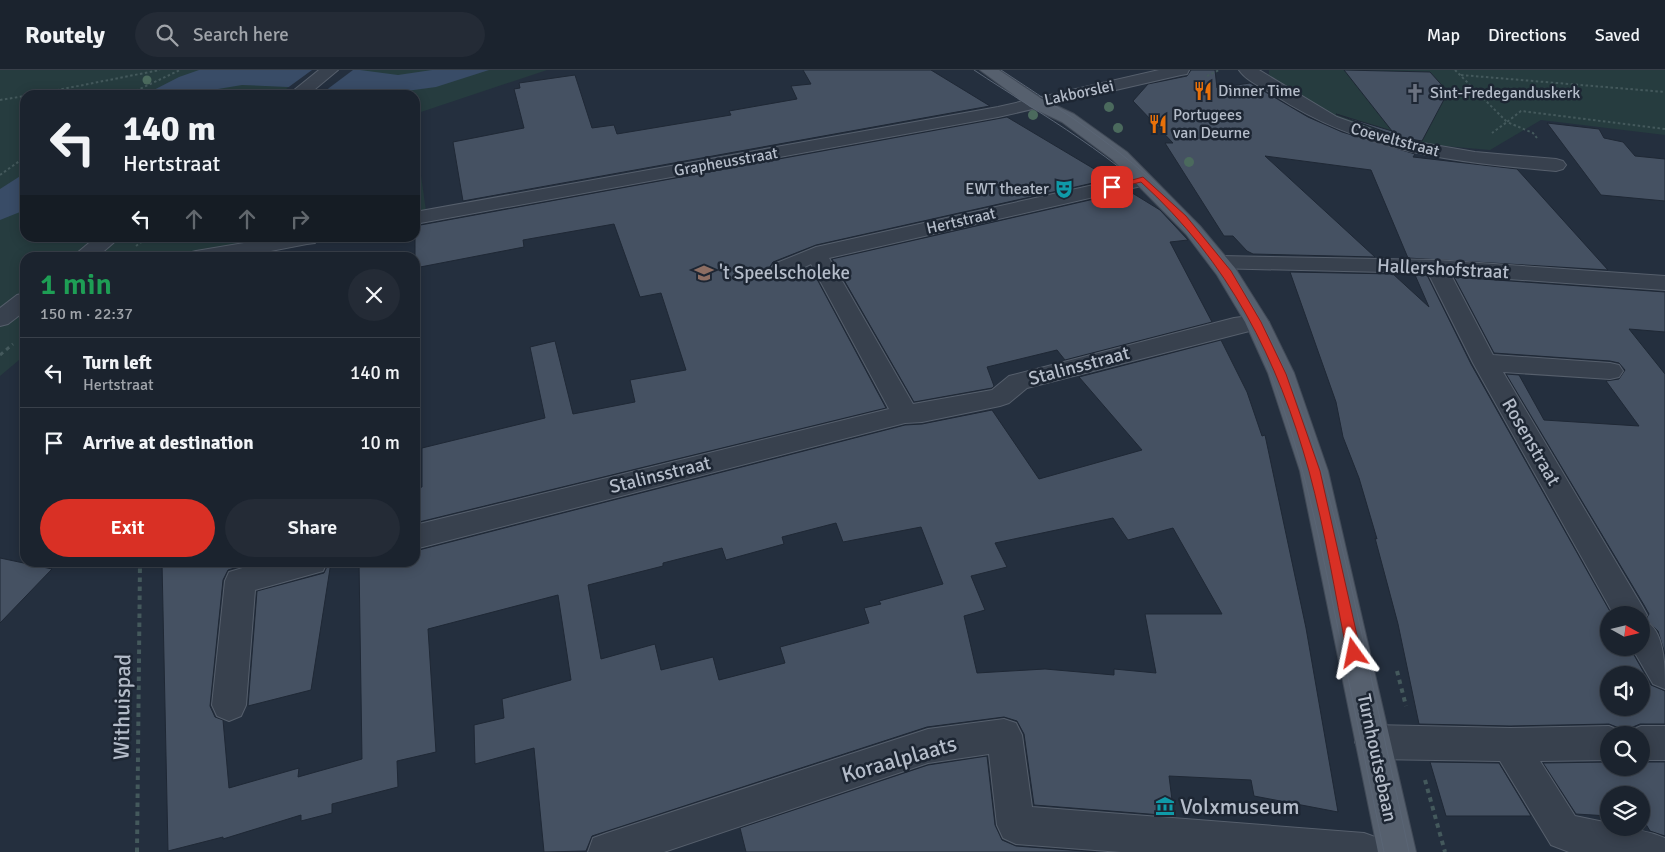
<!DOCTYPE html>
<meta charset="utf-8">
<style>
:root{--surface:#1b232e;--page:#242b36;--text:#f1f3f6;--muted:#a0a4aa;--line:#39404a;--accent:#d93025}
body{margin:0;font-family:Signika,sans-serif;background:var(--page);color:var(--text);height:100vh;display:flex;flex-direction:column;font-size:19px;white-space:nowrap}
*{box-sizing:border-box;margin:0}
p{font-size:16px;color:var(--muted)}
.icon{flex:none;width:28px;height:28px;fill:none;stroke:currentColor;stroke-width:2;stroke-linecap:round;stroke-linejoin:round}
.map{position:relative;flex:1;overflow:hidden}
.side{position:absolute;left:20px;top:182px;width:400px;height:315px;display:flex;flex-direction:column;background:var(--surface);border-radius:15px;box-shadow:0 2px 12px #0003,0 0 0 1px var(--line)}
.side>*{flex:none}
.hud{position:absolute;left:20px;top:20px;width:400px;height:152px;border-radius:15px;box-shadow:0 2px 12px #0003,0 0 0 1px var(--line);background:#1b232e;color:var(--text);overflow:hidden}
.needle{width:32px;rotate:98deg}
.controls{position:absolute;left:1600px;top:536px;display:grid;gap:10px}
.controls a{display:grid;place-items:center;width:50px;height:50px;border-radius:50%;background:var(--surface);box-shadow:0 2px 12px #0003,0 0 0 1px var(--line);font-size:25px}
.pin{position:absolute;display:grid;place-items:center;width:42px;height:42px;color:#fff;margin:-21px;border-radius:10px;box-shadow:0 2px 8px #0006}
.me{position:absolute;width:55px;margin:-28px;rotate:348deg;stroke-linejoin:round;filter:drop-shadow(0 0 4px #0008)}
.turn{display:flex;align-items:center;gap:18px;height:105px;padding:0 20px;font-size:22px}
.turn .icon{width:65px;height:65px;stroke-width:2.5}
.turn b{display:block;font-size:35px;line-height:42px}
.lanes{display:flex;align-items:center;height:48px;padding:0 20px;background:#0003;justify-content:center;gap:25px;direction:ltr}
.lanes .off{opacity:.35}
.round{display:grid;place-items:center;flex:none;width:52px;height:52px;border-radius:26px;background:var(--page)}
.headline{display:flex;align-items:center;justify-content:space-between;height:85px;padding:0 20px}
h1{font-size:30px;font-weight:600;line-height:38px;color:#1e9e55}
.button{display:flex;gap:10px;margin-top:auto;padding:10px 20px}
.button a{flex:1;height:58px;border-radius:30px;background:var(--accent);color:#fff;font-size:20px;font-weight:600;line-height:58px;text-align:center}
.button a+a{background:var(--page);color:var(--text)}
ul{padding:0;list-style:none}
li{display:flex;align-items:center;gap:15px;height:70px;padding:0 20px;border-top:1px solid var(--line)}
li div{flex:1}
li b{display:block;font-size:19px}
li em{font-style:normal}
header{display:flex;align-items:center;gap:30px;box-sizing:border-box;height:70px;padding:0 25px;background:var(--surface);border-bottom:1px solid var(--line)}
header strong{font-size:24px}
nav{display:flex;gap:28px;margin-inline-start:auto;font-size:18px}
.search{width:350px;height:45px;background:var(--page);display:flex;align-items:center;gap:12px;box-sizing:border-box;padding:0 18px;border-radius:28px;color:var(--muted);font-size:19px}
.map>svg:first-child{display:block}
.green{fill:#263c3f}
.water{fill:#394c67}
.pier{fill:#242f3e}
.building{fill:#455162;stroke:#1f2835;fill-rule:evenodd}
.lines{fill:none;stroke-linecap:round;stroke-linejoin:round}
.minor-casing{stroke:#565f6c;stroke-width:2}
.major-casing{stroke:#414a57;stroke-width:2}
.path-far2{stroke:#44595c;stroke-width:2;stroke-dasharray:2.5 2.5;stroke-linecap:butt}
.path-far1{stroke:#44595c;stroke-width:3;stroke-dasharray:4 4;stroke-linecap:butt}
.path{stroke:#44595c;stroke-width:4;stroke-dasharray:4.5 4.5;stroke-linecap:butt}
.minor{fill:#38414e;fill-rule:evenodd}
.major{fill:#56606e;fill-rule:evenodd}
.tram{stroke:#5a6575;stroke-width:1}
.tree{fill:#4b6a5d}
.route{fill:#d93025;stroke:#8d1f18}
.labels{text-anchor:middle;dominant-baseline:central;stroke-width:5;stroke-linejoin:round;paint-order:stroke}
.far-poi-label{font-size:16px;fill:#b4bcc9;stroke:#1d2633;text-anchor:start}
.far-street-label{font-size:16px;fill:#b4bcc9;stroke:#1d2633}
.street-label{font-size:19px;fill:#b4bcc9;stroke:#1d2633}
.poi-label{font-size:19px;fill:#b4bcc9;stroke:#1d2633;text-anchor:start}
.near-street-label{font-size:22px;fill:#b4bcc9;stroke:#1d2633}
.near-poi-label{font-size:22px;fill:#b4bcc9;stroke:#1d2633;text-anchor:start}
</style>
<header>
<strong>Routely</strong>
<div class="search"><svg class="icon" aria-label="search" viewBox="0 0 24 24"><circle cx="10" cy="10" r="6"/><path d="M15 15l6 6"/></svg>Search here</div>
<nav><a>Map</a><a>Directions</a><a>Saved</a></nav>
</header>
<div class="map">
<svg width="1665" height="782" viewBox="0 0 1665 782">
<rect width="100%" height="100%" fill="#242f3e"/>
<!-- green -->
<g class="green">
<path d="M0 0H547L415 44V25H25V168H273L160 187 25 188V285L0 306Z"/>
<path d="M1269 0H1665V65L1541 50 1490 80 1433 75 1352 53 1325 41 1269 5Z"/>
<path d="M415 63 426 141 415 143Z"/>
</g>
<!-- water -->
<g class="water">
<path d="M199 0H360L398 5 432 0H489L436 17 399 22 242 15 218 19 200 25H144L179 7Z"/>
<path d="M25 103V140L0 150V119Z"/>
</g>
<!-- pier -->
<path class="pier" d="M312 0H353L325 21 286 19Z"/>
<!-- building -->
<g class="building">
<path d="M803 0H931L990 36 463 131 453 72 524 58 514 19 520 18 519 13 575 5 592 58 614 55 617 64 731 45 729 41 797 29 791 16 811 14Z"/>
<path d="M1191 0H1215L1217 18 1250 13 1308 47 1342 62 1415 84 1413 87 1517 99 1608 200 1408 188 1371 100 1265 86 1375 187 1253 184 1247 181 1233 166H1224L1165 73H1173L1133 31 1148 14 1187 6Z"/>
<path d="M1344 0 1430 2 1448 22 1422 71 1399 67 1336 44 1392 61Z"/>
<path d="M1007 47 1111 109 816 175 773 192 769 198 772 205 782 208 810 196 886 338 415 453V419L422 417V378L545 348 530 277 555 271 573 344 635 332 630 310 686 300 661 223 640 227 614 154 523 170 524 177 415 198V156Z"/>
<path d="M1547 53 1599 59 1604 68 1623 72 1635 86 1665 89V131L1601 125Z"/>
<path d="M1129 121 1160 140 1188 170 1170 172 1212 252 1065 290 1057 280 987 297 994 316 992 318 914 332 832 189Z"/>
<path d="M1290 202 1393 204 1429 237 1415 205H1427L1471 294 1612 545H1609V578H1630L1651 615 1665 621V654H1640L1628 659 1625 665 1622 659 1609 654 1510 656 1419 654 1398 554 1375 468 1377 469 1359 408 1343 367 1336 332ZM1609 605H1641V638H1609Z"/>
<path d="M1454 207 1665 222V262L1629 259 1665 304V584L1658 561 1646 549 1649 544 1644 535 1506 304 1519 305 1544 350 1639 356 1606 311 1619 309 1625 300 1619 293 1610 291 1494 283Z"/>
<path d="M1221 270 1247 322 1262 366 1265 365 1306 558 1338 742 1254 726 1251 710 1169 706 1174 746 1034 735 1024 664 1017 651 1004 647 927 657 592 766 586 781 544 782 534 678 475 694 474 655 504 648 502 629 571 610 558 525 428 559 436 682 397 691 398 717 332 734V743L301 751V745L223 769V767L168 781 162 492H255L228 500 223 510 210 636 215 647 223 650 229 718 299 698 298 707 362 689 359 492H415V481L905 355 922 354 992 340 1039 409 1142 380 1079 307ZM1113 448 1128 470 1173 458 1222 544H1145L1156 603 1114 599V605L1045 599 977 603 964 546 985 540 971 506 1007 497 995 473ZM836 453 843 472 921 457 943 514 879 531 881 534 864 538 869 553 780 577 785 593 719 610 713 587 661 600 655 574 601 589 588 515 663 496V493L722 478 726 490 784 474 782 467Z"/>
<path d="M0 488 52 499 0 553Z"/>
<path d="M329 492H331L311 620 248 636 257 521 324 503Z"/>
<path d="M987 686 995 755 1002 770 1016 776 1096 782H746L740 758 928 695Z"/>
<path d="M1430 692 1499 693 1531 746H1446Z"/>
<path d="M1609 692V698H1641V692H1665V766L1650 761 1641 746V725H1609V746L1576 744 1543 693Z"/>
</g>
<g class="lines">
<!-- minor casing -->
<g class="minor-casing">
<g id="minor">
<path d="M319 0H338L308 25H288Z"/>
<path d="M1159 0H1189L1187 4 1181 5 998 47 415 154V142L998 37Z"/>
<path d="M1239 0H1259L1337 47 1399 69 1475 82 1556 89 1563 91 1566 95 1563 99 1556 101C1454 92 1364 83 1276 26 1265 19 1246 11 1239 0Z"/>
<path d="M1143 104 1150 106 1153 110 1150 114 829 188 913 334 992 320 1009 306 1234 248 1257 245 1265 247 1269 252 1265 257 1027 318 1009 333 1000 336 922 352 905 353 415 479V455L889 339 811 194 790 204 782 206 774 204 771 199 774 194 816 177Z"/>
<path d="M95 168H119L96 188H71Z"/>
<path d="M274 168H318L315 173 307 174 235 188H185L188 183 196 181Z"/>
<path d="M1220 186 1436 190 1665 206V220L1451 205 1493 285 1610 293 1619 295 1623 301 1619 307 1610 309 1503 302 1642 536 1647 545 1644 550C1665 560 1665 596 1665 619L1653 614 1632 578H1641V545H1614L1473 293 1428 203 1212 198 1209 193 1212 188Z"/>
<path d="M25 223V241L8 254 0 256V238L17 225Z"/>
<path d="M263 492H327L323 501 255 520 246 635 241 646 229 651 217 646 212 635 225 511 229 502Z"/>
<path d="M1004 649 1016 653 1022 665 1032 737 1364 763 1378 768 1383 782H1121L1016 774 1003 768 997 755 989 684 928 693 664 782H588L593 768 607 763 928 659Z"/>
<path d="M1373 655 1510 658 1609 656 1621 661 1623 665H1609V690L1540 691 1575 746 1609 753V758C1629 758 1646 760 1665 768V782H1569L1551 775 1500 691 1373 689 1361 684 1355 672 1361 660Z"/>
<path d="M1641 656H1665V690H1641V665H1627L1629 661Z"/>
</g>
</g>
<!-- major casing -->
<g class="major-casing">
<path id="major" d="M980 0H999L1042 29 1074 44 1127 82 1200 156 1235 198 1269 252 1294 303 1328 401 1416 782H1378L1300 401 1268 303 1245 252 1217 205 1186 164 1113 90 1062 52 1030 37Z"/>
</g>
<!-- path-far2 -->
<g class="path-far2">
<path d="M1455 0 1507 52 1492 63"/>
<path d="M1461 5 1665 22"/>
<path d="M1207 6 1219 0"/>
<path d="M32 25 160 0"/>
<path d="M127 25 180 0"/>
<path d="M0 30 25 26"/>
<path d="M1537 68 1533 63 1507 52 1521 41 1665 59"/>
<path d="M0 105 25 87"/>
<path d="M136 176 147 168"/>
</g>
<!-- path-far1 -->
<path class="path-far1" d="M0 285 13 274"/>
<!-- path -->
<g class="path">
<path d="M1397 601 1406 636"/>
<path d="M1425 710 1445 782"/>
<path d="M137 782 140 492"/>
</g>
<!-- minor -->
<use href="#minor" class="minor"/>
<!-- major -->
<use href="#major" class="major"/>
<!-- tram -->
<g class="tram">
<path d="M974 0C1043 46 1119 87 1176 149 1277 259 1307 407 1336 549 1352 627 1368 704 1384 782"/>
<path d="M1001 0C1066 43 1133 86 1186 144 1294 263 1330 418 1363 570 1378 641 1394 711 1409 782"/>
</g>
</g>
<!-- trees -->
<g class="tree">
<circle cx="147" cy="10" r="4.5"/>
<circle cx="1109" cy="37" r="5"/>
<circle cx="1033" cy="45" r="5"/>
<circle cx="1118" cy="58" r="5"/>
<circle cx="1189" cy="92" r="5"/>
</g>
<!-- route -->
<path class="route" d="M1143 107 1186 146 1231 201 1261 252 1286 304 1320 401 1361 583 1359 587H1349L1347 583C1335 523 1325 460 1309 401 1278 289 1228 191 1141 112L1112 119 1107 117Z"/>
<!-- icons -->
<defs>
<g id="restaurant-bare" transform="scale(1.5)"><path d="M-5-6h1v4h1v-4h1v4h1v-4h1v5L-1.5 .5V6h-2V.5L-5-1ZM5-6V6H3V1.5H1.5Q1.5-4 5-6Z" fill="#e8710a" stroke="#1d2633" stroke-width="2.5" paint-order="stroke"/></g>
<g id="church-bare" transform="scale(1.5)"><path d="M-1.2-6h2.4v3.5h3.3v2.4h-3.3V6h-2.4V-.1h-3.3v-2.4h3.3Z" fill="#6b7280" stroke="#1d2633" stroke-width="2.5" paint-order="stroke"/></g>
<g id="theatre-bare" transform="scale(1.5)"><path d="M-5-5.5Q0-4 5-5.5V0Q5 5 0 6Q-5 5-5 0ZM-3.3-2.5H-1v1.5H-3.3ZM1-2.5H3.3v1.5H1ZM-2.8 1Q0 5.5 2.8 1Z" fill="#0f9aa8" stroke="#1d2633" stroke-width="2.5" paint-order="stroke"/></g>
<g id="school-bare" transform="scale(1.5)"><path d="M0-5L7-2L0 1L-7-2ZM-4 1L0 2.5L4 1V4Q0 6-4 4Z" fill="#8d6e63" stroke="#1d2633" stroke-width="2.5" paint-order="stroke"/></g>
<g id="museum-bare" transform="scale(1.5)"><path d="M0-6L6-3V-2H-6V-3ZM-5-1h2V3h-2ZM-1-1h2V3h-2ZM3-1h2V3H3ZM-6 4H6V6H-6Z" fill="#0f9aa8" stroke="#1d2633" stroke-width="2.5" paint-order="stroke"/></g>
</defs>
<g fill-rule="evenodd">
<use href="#restaurant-bare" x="1203" y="21"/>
<use href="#church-bare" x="1415" y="23"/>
<use href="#restaurant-bare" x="1158" y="54"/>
<use href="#theatre-bare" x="1064" y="119"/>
<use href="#school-bare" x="704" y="203"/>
<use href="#museum-bare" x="1165" y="736"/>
</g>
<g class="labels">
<!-- far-poi labels -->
<g class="far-poi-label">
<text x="1218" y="21">Dinner Time</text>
<text x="1430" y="23">Sint-Fredeganduskerk</text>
<text x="1173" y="45">Portugees<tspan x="1173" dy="18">van Deurne</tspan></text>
<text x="1049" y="119" text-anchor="end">EWT theater</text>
</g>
<!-- far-street labels -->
<g class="far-street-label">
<text transform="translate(1079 23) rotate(-12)">Lakborslei</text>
<text transform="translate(1395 70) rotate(15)">Coeveltstraat</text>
<text transform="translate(726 92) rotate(-10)">Grapheusstraat</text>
<text transform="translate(961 151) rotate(-13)">Hertstraat</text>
</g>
<!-- street labels -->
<g class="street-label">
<text transform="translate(1443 199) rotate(3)">Hallershofstraat</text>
<text transform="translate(1079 296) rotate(-15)">Stalinsstraat</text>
<text transform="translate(1531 372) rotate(60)">Rosenstraat</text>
<text transform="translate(660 405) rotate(-14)">Stalinsstraat</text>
<text transform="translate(1377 688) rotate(78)">Turnhoutsebaan</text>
</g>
<!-- poi labels -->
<g class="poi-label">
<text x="719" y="203">'t Speelscholeke</text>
</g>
<!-- near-street labels -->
<g class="near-street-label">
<text transform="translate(122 637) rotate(-89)">Withuispad</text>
<text transform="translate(899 689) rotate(-16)">Koraalplaats</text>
</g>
<!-- near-poi labels -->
<g class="near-poi-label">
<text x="1180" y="736">Volxmuseum</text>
</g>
</g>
</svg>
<div class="controls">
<a><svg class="needle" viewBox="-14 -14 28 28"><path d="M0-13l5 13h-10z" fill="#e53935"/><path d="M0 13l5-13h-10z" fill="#a0a4aa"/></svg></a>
<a><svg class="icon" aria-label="sound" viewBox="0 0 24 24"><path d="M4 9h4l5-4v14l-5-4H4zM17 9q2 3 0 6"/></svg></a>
<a><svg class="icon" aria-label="search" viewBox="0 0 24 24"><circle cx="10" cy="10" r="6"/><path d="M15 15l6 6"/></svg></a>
<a><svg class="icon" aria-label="layers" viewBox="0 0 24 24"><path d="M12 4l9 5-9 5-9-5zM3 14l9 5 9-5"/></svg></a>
</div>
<div class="pin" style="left:1112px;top:117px;background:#d93025"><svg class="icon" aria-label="arrive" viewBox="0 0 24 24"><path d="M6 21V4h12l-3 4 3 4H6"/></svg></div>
<svg class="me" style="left:1354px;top:583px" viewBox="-20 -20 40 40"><path d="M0-17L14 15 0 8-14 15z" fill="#d93025" stroke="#fff" stroke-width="4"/></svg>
<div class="hud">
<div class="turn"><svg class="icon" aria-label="left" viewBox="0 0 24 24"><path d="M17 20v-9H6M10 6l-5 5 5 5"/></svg><div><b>140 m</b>Hertstraat</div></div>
<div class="lanes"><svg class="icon" aria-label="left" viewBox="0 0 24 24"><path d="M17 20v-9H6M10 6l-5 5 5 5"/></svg><svg class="icon off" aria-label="ahead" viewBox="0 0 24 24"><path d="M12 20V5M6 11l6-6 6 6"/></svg><svg class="icon off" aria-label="ahead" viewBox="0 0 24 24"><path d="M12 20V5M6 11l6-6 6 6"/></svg><svg class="icon off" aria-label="right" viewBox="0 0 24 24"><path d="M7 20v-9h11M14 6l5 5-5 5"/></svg></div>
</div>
<section class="side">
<div class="headline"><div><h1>1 min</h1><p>150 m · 22:37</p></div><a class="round"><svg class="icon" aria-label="close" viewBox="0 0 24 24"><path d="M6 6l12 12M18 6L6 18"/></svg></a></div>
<ul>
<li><svg class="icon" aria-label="left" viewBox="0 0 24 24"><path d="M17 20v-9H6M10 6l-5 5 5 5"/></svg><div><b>Turn left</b><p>Hertstraat</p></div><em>140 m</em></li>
<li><svg class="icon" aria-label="arrive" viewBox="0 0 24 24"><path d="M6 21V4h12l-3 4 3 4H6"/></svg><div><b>Arrive at destination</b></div><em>10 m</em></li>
</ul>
<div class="button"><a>Exit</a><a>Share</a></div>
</section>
</div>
